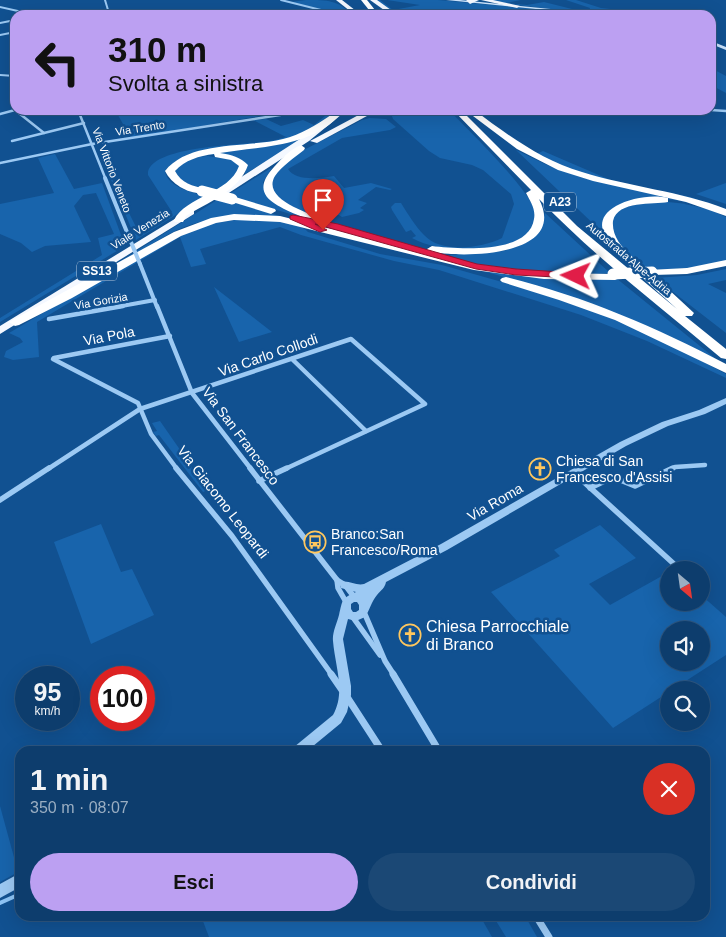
<!DOCTYPE html>
<html lang="it">
<meta charset="utf-8">
<style>
:root{--surface:#0d3d6d;--page:#1b4875;--text:#f1f3f6;--muted:#9aaec2;--line:#2d5680;--accent:#bca0f2}
body{margin:0;font-family:Helvetica,sans-serif;background:var(--page);color:var(--text);height:100vh;display:flex;flex-direction:column;font-size:19px;white-space:nowrap}
*{box-sizing:border-box;margin:0}
p{font-size:16px;color:var(--muted)}
.icon{flex:none;width:28px;height:28px;fill:none;stroke:currentColor;stroke-width:2;stroke-linecap:round;stroke-linejoin:round}
.map{position:relative;flex:1;overflow:hidden}
.details{position:absolute;left:15px;top:746px;width:695px;height:175px;display:flex;flex-direction:column;background:var(--surface);border-radius:15px;box-shadow:0 5px 20px #0002,0 0 0 1px var(--line)}
.details>*{flex:none}
.guide{position:absolute;left:10px;top:10px;width:706px;height:105px;border-radius:15px;box-shadow:0 5px 20px #0002,0 0 0 1px var(--line);background:#bca0f2;color:#111;overflow:hidden}
.needle{width:32px;rotate:151deg}
.buttons{position:absolute;left:660px;top:561px;display:grid;gap:10px}
.buttons a{display:grid;place-items:center;width:50px;height:50px;border-radius:50%;background:var(--surface);box-shadow:0 5px 20px #0002,0 0 0 1px var(--line);font-size:25px}
.speed{position:absolute;left:15px;top:666px;display:flex;gap:10px;font-size:25px;font-weight:700;text-align:center}
.speed>*{display:grid;place-content:center;width:65px;height:65px;border-radius:50%;background:var(--surface);box-shadow:0 5px 20px #0002,0 0 0 1px var(--line);line-height:1}
.speed small{font-size:12px;font-weight:400}
.speed .limit{border:8px solid #d22;background:#fff;color:#111}
.pin{position:absolute;display:grid;place-items:center;width:42px;height:42px;color:#fff;margin:-51px -21px;border-radius:50% 50% 50% 0;rotate:-45deg;box-shadow:0 0 5px #0007}
.pin .icon{rotate:45deg}
.me{position:absolute;width:55px;margin:-28px;rotate:272deg;stroke-linejoin:round;filter:drop-shadow(0 0 4px #0008)}
.turn{display:flex;align-items:center;gap:18px;height:105px;padding:0 15px;font-size:22px}
.turn .icon{width:65px;height:65px;stroke-width:2.5}
.turn b{display:block;font-size:35px;line-height:42px}
.round{display:grid;place-items:center;flex:none;width:52px;height:52px;border-radius:26px;background:var(--page)}
.overview{display:flex;align-items:center;justify-content:space-between;height:85px;padding:0 15px}
h1{font-size:30px;font-weight:800;line-height:38px}
.cta{display:flex;gap:10px;margin-top:auto;padding:10px 15px}
.cta a{flex:1;height:58px;border-radius:30px;background:var(--accent);color:#111;font-size:20px;font-weight:800;line-height:58px;text-align:center}
.cta a+a{background:var(--page);color:var(--text)}
.map>svg:first-child{display:block}
.green{fill:#1864ac;fill-rule:evenodd}
.lines{fill:none;stroke-linecap:round;stroke-linejoin:round}
.stream{stroke:#8ec5f6;stroke-width:4}
.minor-far5{stroke:#9cc9f3;stroke-width:2}
.minor-far4{stroke:#9cc9f3;stroke-width:2.5}
.minor-far3{stroke:#9cc9f3;stroke-width:4}
.minor-far2{stroke:#9cc9f3;stroke-width:4.5}
.minor-far1{stroke:#9cc9f3;stroke-width:5.5}
.minor{stroke:#9cc9f3;stroke-width:7}
.tertiary{fill:#9cc9f3;fill-rule:evenodd}
.secondary{fill:#cce4fd;fill-rule:evenodd}
.trunk{fill:#f4f8ff;fill-rule:evenodd}
.motorway{fill:#fff;fill-rule:evenodd}
.minor-bridge{stroke:#9cc9f3;stroke-width:4}
.motorway-bridge{stroke:#fff;stroke-width:11}
.route{fill:#e11d48;stroke:#92132f}
.labels{text-anchor:middle;dominant-baseline:central;stroke-width:5;stroke-linejoin:round;paint-order:stroke}
.far-street-label{font-size:11px;fill:#fff;stroke:#115191}
.shield{fill:#115191;stroke:#b8cbde;stroke-width:1}
.shield-label{font-size:12px;font-weight:bold;fill:#fff}
.street-label{font-size:14px;fill:#fff;stroke:#115191}
.poi-label{font-size:14px;fill:#fff;stroke:#115191;text-anchor:start}
.near-poi-label{font-size:16px;fill:#fff;stroke:#115191;text-anchor:start}
</style>
<div class="map">
<svg width="726" height="937" viewBox="0 0 726 937">
<rect width="100%" height="100%" fill="#115191"/>
<!-- green -->
<g class="green">
<path d="M306 0C328 0 338 0 352 15L336 13 291 2Z"/>
<path d="M375 0H380L393 10 420 5 387 0H438L603 15 545 14 504 9 462 15H398Z"/>
<path d="M487 0H521L506 3 527 5 544 2 572 9 589 11 590 8 566 0H576L601 8 666 15C607 15 546 11 487 0Z"/>
<path d="M711 68 726 76V93L711 85Z"/>
<path d="M115 110H282L284 112 131 138Z"/>
<path d="M336 110C300 148 227 151 177 160L167 168 165 172C169 188 192 192 206 196L136 240 105 165 139 233 172 212 148 175C146 146 244 145 264 142 272 141 279 139 286 137L253 120 266 119 281 126 303 120 314 125 325 116 320 111Z"/>
<path d="M390 110H449C467 129 534 193 537 216 537 222 534 225 531 229 509 258 441 254 412 238L416 236 411 230 406 232 392 210 391 207 395 203H401C408 214 415 226 424 235 441 254 482 248 502 238L514 204 511 194 483 170 472 165 440 158 429 151 393 119Z"/>
<path d="M370 118 386 119 396 127 390 130 342 138 288 169C296 182 321 178 334 176L344 188 371 183 392 189 390 190 376 187 358 200 367 203 360 208 364 210 359 213 342 217 339 215 328 216 331 218 310 215 275 198 269 179 296 154 362 120Z"/>
<path d="M302 139 245 174 246 165 217 154H209L271 146Z"/>
<path d="M516 150 547 165 580 177 683 201 666 199 615 207C605 213 601 220 603 232H602Z"/>
<path d="M543 151 615 182 690 197 726 209V213L591 177 534 155Z"/>
<path d="M55 154 74 189 102 183 125 246 0 322V318L102 255 98 238 114 234 96 193 83 195 74 206 91 242 45 246 32 252 21 243 0 234V204L54 193 38 158Z"/>
<path d="M208 156 234 160 241 168 235 178 213 192 185 183 174 173 179 164 198 157Z"/>
<path d="M271 168H272L263 182 265 193 269 199 309 219 226 196Z"/>
<path d="M726 183V204L696 194 723 184Z"/>
<path d="M220 198 293 220C266 216 218 216 193 224 167 232 145 249 122 263L119 262Z"/>
<path d="M651 201C677 202 703 205 726 217V262L702 267 645 271 616 244 610 218 622 208Z"/>
<path d="M545 213 610 273C564 276 491 275 449 255 478 251 522 259 541 227 544 223 543 217 545 213Z"/>
<path d="M242 219C257 220 298 220 308 232L380 254 442 265 530 290 621 321 692 356 726 374V378L647 341 581 315 439 270 394 261 301 235 280 227 200 249 206 264 191 267 180 237 37 322 39 357 13 360 4 357 6 351 23 342 20 338 9 333 160 244 202 225Z"/>
<path d="M726 269V280L708 284 726 293V333L655 278 697 275Z"/>
<path d="M483 271 540 278H616L716 359 546 289Z"/>
<path d="M214 287 272 332 239 342Z"/>
<path d="M160 421 208 490 203 492 159 435 156 436 153 432 157 431 152 423Z"/>
<path d="M101 524 121 572 132 569 154 615 91 644 54 542Z"/>
<path d="M600 525 636 558 589 584 610 605 669 572V602H701V595L726 617V655L613 728 491 592 560 556 554 550ZM669 630H701V662H669Z"/>
<path d="M0 806 18 872 0 882Z"/>
<path d="M201 916H480L492 937H209Z"/>
<path d="M493 916H525L537 937H506Z"/>
</g>
<g class="lines">
<!-- stream -->
<path class="stream" d="M0 903 20 894"/>
<!-- minor-far5 -->
<g class="minor-far5">
<path d="M105 0 108 10"/>
<path d="M281 0 337 14"/>
<path d="M0 23 15 20"/>
<path d="M0 35 15 32"/>
<path d="M0 75 15 76"/>
</g>
<!-- minor-far4 -->
<g class="minor-far4">
<path d="M15 110 44 133"/>
<path d="M78 110 106 180"/>
<path d="M711 110 726 111"/>
<path d="M0 114 15 110"/>
<path d="M12 141 84 123"/>
<path d="M0 163 92 144 280 115 296 110"/>
</g>
<!-- minor-far3 -->
<g class="minor-far3">
<path d="M105 178 131 242"/>
<path d="M140 264 157 307"/>
<path d="M116 307 155 300"/>
</g>
<!-- minor-far2 -->
<g class="minor-far2">
<path d="M157 306 192 393 251 469"/>
<path d="M49 319 123 306"/>
<path d="M54 358 170 336"/>
<path d="M53 359 138 403 151 434 177 469"/>
<path d="M292 359 366 431"/>
<path d="M48 469 140 409 351 339 425 404 285 469"/>
<path d="M671 469 675 467 705 465"/>
</g>
<!-- minor-far1 -->
<g class="minor-far1">
<path d="M176 468 232 536 332 675"/>
<path d="M250 468 337 580 345 585 355 598"/>
<path d="M574 473 674 564"/>
<path d="M259 481 287 468"/>
<path d="M590 488 613 477 635 486 673 468"/>
<path d="M0 500 49 468"/>
<path d="M337 580 338 588 346 602"/>
<path d="M364 612 385 661 394 675"/>
<path d="M352 616 380 655"/>
</g>
<!-- minor -->
<g class="minor">
<path d="M331 674 342 690"/>
<path d="M393 674 439 751"/>
<path d="M347 697 382 751"/>
<path d="M536 916 549 937"/>
</g>
<!-- tertiary -->
<g class="tertiary">
<path d="M0 6 36 14 38 15H31L0 8Z"/>
<path d="M726 398V404L705 414 668 426 626 446 447 550 386 582C385 588 381 590 377 595 371 602 370 610 365 617L356 621 348 619 343 639 351 686V695L347 712 341 723 307 751H292L294 747 333 715C346 692 335 666 333 641 332 633 337 623 339 615 343 599 341 599 356 592L341 588 340 585 341 582C349 580 356 586 364 584L441 544 620 442 662 422 699 410ZM354 602H357L359 605V610L356 612H353L351 609V604Z"/>
<path d="M20 873V887L0 898V884Z"/>
</g>
<!-- secondary -->
<g class="secondary">
<path d="M446 0H460L611 15H596Z"/>
<path d="M711 41 726 47V50L711 44Z"/>
</g>
<!-- trunk -->
<g class="trunk">
<path d="M336 0H342L360 14 355 15Z"/>
<path d="M370 0H377L398 15H391Z"/>
<path d="M466 0H479L470 4Z"/>
<path d="M481 0H493L520 6 517 8Z"/>
<path d="M338 110H347L309 141 221 198H215V194L303 137Z"/>
<path d="M368 110H378L317 143 310 141Z"/>
<path d="M191 209 194 210V214L0 334V326Z"/>
</g>
<!-- motorway -->
<g class="motorway">
<path d="M361 0H367L379 15H373Z"/>
<path d="M453 110H461L577 226 677 309C665 298 652 287 640 275 623 260 580 226 616 206 630 198 653 194 668 198V202C653 205 618 200 613 221 611 243 633 257 648 270L687 268 726 260V266L687 274 653 275 694 313 692 316H685L726 349V359L721 358C659 306 595 257 539 199 569 257 461 259 428 251L427 249 432 246C457 249 529 255 534 219 536 209 530 201 526 193L531 190Z"/>
<path d="M465 110H474C508 135 541 160 582 172 630 187 680 191 726 209V216L686 202 593 181 558 170 517 149Z"/>
<path d="M331 115 338 117C307 148 260 146 220 153 232 155 240 157 248 165 240 190 207 203 186 216L183 222H175L174 220C186 196 229 194 239 166L231 160 215 157 214 154C199 156 185 160 175 171 181 183 193 186 205 189V193C190 195 172 185 165 171 189 140 248 148 283 139 300 135 316 125 331 115Z"/>
<path d="M301 145 305 148 304 150C294 158 282 166 275 176 261 199 309 213 325 220V224C316 226 307 219 300 216 275 205 248 195 274 167 281 159 291 149 301 145Z"/>
<path d="M232 196 275 209 276 211 271 214 229 201V197Z"/>
<path d="M234 214 280 216 474 264 544 273 615 274 621 277 615 280 544 279 474 270 280 222 234 220 216 223 181 236 72 298 19 325 15 326 9 322 174 232 211 218Z"/>
<path d="M506 277C583 296 656 327 726 364V373L615 320 559 300 502 282 500 280 502 278Z"/>
</g>
<!-- minor-bridge -->
<path class="minor-bridge" d="M131 242 140 264"/>
<!-- motorway-bridge -->
<g class="motorway-bridge">
<path d="M202 191 232 199"/>
<path d="M613 274 652 272"/>
</g>
</g>
<!-- route -->
<path class="route" d="M293 215 338 224 477 264 516 269 576 273 580 276 576 278 516 275 476 269 315 224 327 230 320 232 290 219V216Z"/>
<!-- icons -->
<defs>
<g id="church-ring" transform="scale(1.125)"><circle r="9.5" fill="#115191" stroke="#ffc75e" stroke-width="1.5"/><path d="M-1.2-6h2.4v3.5h3.3v2.4h-3.3V6h-2.4V-.1h-3.3v-2.4h3.3Z" fill="#ffc75e"/></g>
<g id="bus-ring" transform="scale(1.125)"><circle r="9.5" fill="#115191" stroke="#ffc75e" stroke-width="1.5"/><path d="M-5-6H5V4H4V6H2V4H-2V6H-4V4H-5ZM-3.5-4V0h7V-4ZM-3.5 1.2v1.5H-2V1.2ZM2 1.2v1.5H3.5V1.2Z" fill="#ffc75e"/></g>
</defs>
<g fill-rule="evenodd">
<use href="#church-ring" x="540" y="469"/>
<use href="#bus-ring" x="315" y="542"/>
<use href="#church-ring" x="410" y="635"/>
</g>
<g class="labels">
<!-- far-street labels -->
<g class="far-street-label">
<text transform="translate(140 128) rotate(-9)">Via Trento</text>
<text transform="translate(112 170) rotate(69)">Via Vittorio Veneto</text>
<text transform="translate(140 229) rotate(-32)">Viale Venezia</text>
<text transform="translate(629 258) rotate(40)">Autostrada Alpe-Adria</text>
<text transform="translate(101 301) rotate(-10)">Via Gorizia</text>
</g>
<!-- shield labels -->
<g class="shield">
<rect x="544" y="192.5" width="32" height="19" rx="4"/>
<rect x="77" y="261.5" width="40" height="19" rx="4"/>
</g>
<g class="shield-label">
<text x="560" y="202">A23</text>
<text x="97" y="271">SS13</text>
</g>
<!-- street labels -->
<g class="street-label">
<text transform="translate(109 336) rotate(-11)">Via Pola</text>
<text transform="translate(268 355) rotate(-19)">Via Carlo Collodi</text>
<text transform="translate(241 436) rotate(53)">Via San Francesco</text>
<text transform="translate(223 502) rotate(52)">Via Giacomo Leopardi</text>
<text transform="translate(495 502) rotate(-30)">Via Roma</text>
</g>
<!-- poi labels -->
<g class="poi-label">
<text x="556" y="461">Chiesa di San<tspan x="556" dy="16">Francesco d'Assisi</tspan></text>
<text x="331" y="534">Branco:San<tspan x="331" dy="16">Francesco/Roma</tspan></text>
</g>
<!-- near-poi labels -->
<g class="near-poi-label">
<text x="426" y="626">Chiesa Parrocchiale<tspan x="426" dy="18">di Branco</tspan></text>
</g>
</g>
</svg>
<div class="buttons">
<a><svg class="needle" viewBox="-14 -14 28 28"><path d="M0-13l5 13h-10z" fill="#e53935"/><path d="M0 13l5-13h-10z" fill="#9aaec2"/></svg></a>
<a><svg class="icon" aria-label="sound" viewBox="0 0 24 24"><path d="M4 9h4l5-4v14l-5-4H4zM17 9q2 3 0 6"/></svg></a>
<a><svg class="icon" aria-label="search" viewBox="0 0 24 24"><circle cx="10" cy="10" r="6"/><path d="M15 15l6 6"/></svg></a>
</div>
<div class="speed"><div>95<small>km/h</small></div><div class="limit">100</div></div>
<div class="pin" style="left:323px;top:230px;background:#d93025"><svg class="icon" aria-label="arrive" viewBox="0 0 24 24"><path d="M6 21V4h12l-3 4 3 4H6"/></svg></div>
<svg class="me" style="left:576px;top:276px" viewBox="-20 -20 40 40"><path d="M0-17L14 15 0 8-14 15z" fill="#e11d48" stroke="#fff" stroke-width="4"/></svg>
<div class="guide">
<div class="turn"><svg class="icon" aria-label="left" viewBox="0 0 24 24"><path d="M17 20v-9H6M10 6l-5 5 5 5"/></svg><div><b>310 m</b>Svolta a sinistra</div></div>
</div>
<section class="details">
<div class="overview"><div><h1>1 min</h1><p>350 m · 08:07</p></div><a class="round" style="background:#d93025;color:#fff"><svg class="icon" aria-label="close" viewBox="0 0 24 24"><path d="M6 6l12 12M18 6L6 18"/></svg></a></div>
<div class="cta"><a>Esci</a><a>Condividi</a></div>
</section>
</div>
